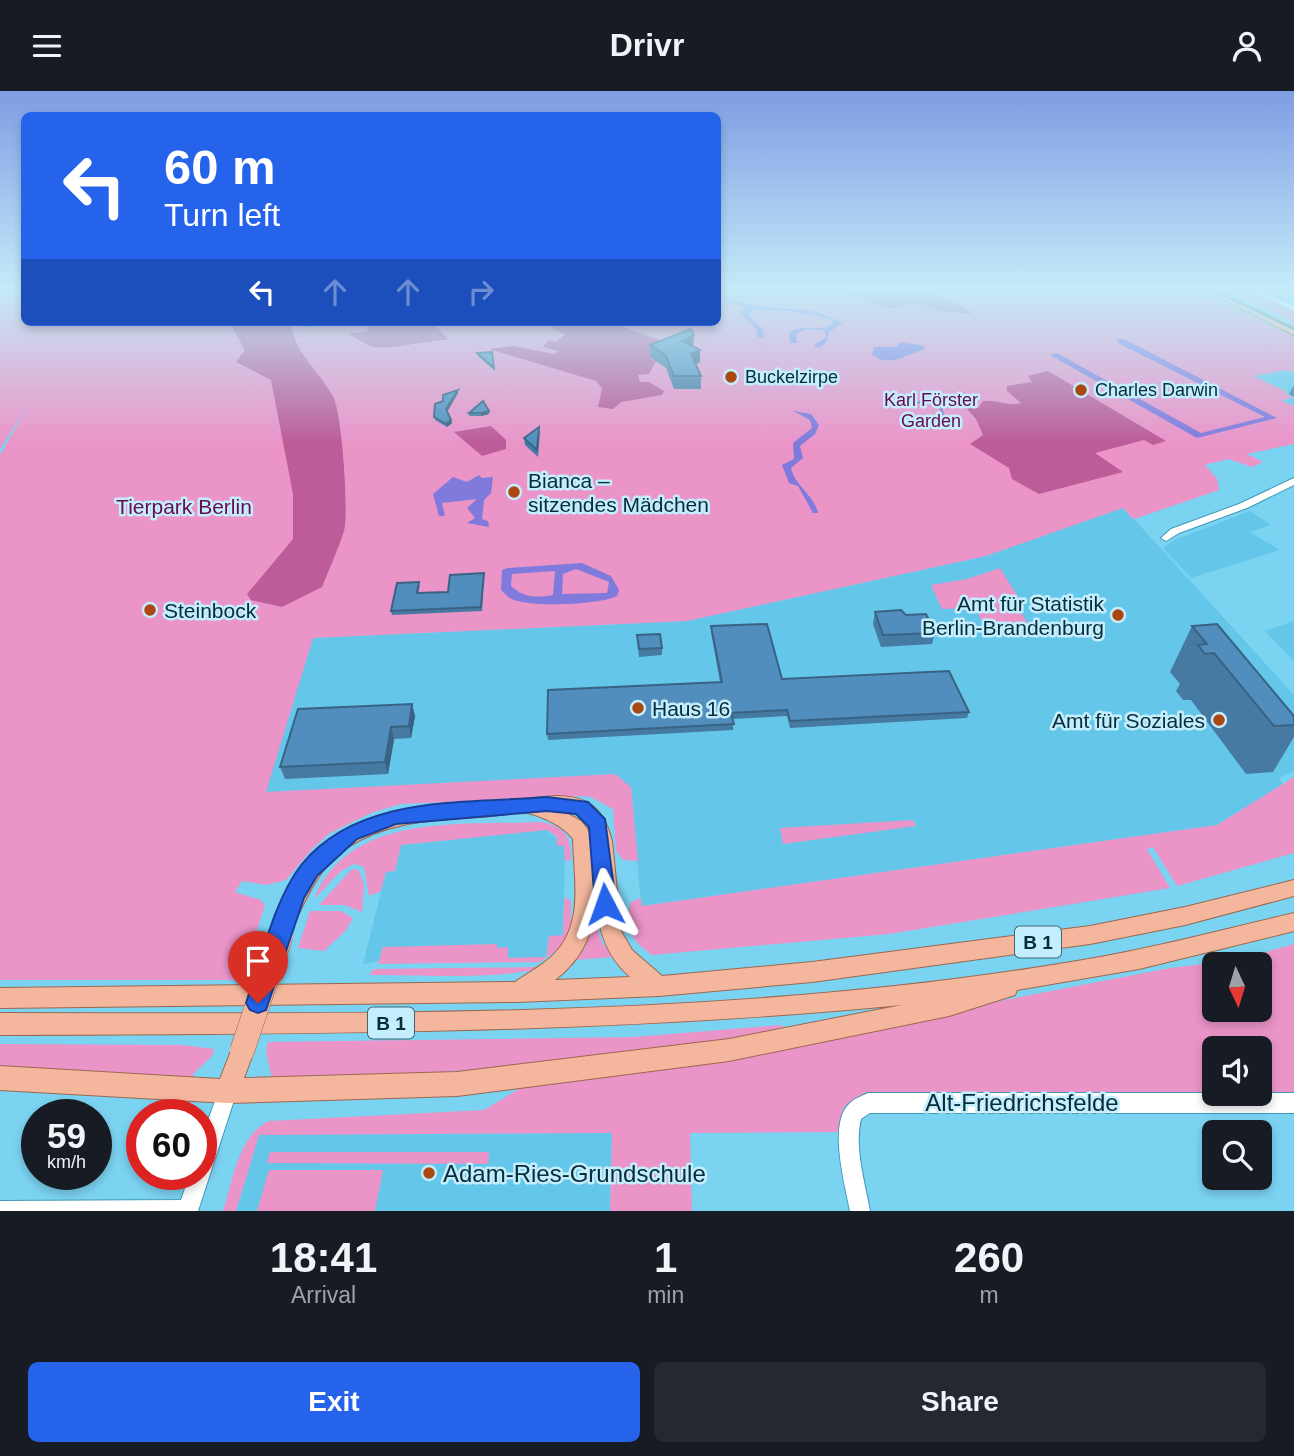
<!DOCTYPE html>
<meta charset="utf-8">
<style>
:root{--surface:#171b24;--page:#242831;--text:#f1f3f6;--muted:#9ea1a6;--accent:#2563eb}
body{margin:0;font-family:Arial,sans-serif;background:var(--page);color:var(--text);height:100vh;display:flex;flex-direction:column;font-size:26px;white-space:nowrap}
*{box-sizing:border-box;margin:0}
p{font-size:23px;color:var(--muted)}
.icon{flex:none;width:38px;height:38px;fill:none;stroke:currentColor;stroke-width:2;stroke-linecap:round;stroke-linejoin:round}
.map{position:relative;height:1120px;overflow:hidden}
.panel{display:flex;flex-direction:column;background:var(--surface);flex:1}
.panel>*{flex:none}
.top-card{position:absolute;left:21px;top:21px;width:700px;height:214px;border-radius:10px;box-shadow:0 4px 10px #0003;background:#2563eb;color:#fff;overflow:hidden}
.needle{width:46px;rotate:176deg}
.fabs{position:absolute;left:1202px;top:861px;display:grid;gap:14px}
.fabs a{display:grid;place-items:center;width:70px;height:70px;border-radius:10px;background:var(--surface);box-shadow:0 4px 10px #0003;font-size:35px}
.speed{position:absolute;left:21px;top:1008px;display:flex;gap:14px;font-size:35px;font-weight:700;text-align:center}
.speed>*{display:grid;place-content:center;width:91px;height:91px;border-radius:50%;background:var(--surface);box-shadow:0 4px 10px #0003;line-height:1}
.speed small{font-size:18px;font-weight:400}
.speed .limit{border:10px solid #d22;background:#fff;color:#111}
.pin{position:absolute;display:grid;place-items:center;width:60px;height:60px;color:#fff;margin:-72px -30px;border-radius:50% 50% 50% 0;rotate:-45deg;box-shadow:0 0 7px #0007}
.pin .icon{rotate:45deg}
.me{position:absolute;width:77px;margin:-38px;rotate:356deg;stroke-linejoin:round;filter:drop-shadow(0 0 5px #0008)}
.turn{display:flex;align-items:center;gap:24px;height:147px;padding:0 28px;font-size:32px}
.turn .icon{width:91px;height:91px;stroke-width:2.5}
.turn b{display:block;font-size:49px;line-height:60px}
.lanes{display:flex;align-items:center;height:66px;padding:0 28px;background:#0003;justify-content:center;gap:35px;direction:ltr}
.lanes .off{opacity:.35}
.eta{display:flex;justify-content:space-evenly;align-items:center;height:119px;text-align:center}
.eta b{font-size:42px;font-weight:800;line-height:49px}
.action{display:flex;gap:14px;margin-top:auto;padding:14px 28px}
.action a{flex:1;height:80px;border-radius:10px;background:var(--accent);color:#fff;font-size:28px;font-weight:800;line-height:80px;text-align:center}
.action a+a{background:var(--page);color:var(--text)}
header{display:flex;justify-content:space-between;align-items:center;height:91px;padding:0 28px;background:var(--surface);font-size:32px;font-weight:800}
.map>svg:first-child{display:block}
.built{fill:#64c7e9}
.green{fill:#ea94c8;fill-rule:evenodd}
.forest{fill:#bc5c99}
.water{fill:#7f7adb;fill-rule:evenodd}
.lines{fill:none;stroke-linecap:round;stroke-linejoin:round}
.stream-far1{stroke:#7f7adb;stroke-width:2}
.stream{stroke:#7f7adb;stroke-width:2.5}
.canal{fill:#7f7adb;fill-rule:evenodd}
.minor-casing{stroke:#3f99b7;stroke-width:2}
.major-casing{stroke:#9b684f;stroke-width:2}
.minor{fill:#fff;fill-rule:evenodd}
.major{fill:#f4b79d;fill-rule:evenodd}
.tram{stroke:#3e7d93;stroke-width:2}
.major-bridge-far1-casing{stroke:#9b684f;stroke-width:21;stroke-linecap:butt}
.major-bridge-casing{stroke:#9b684f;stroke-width:25;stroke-linecap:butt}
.major-bridge-far1{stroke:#f4b79d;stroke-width:19}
.major-bridge{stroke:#f4b79d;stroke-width:24}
.wall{fill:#467aa3}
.shaded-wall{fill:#396384}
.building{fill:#518ebd;stroke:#396384;stroke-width:2}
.route{fill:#2563eb;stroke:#184099;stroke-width:2}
.poi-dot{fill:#aa4712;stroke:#c4edfd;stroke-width:2.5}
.labels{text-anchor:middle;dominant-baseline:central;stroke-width:5;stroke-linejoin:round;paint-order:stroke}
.far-poi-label{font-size:18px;fill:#052d3a;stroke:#c4edfd;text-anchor:start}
.far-park-label{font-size:18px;fill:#670b4c;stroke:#c4edfd}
.shield{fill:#c4edfd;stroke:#3e6774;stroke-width:2}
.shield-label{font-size:19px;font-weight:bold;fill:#052d3a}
.poi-label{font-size:21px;fill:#052d3a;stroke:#c4edfd;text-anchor:start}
.park-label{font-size:21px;fill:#670b4c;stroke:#c4edfd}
.near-street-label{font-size:24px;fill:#052d3a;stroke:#c4edfd}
.near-poi-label{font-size:24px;fill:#052d3a;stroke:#c4edfd;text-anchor:start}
</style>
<header><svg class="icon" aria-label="menu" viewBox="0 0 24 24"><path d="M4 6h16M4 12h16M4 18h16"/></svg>Drivr<svg class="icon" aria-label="person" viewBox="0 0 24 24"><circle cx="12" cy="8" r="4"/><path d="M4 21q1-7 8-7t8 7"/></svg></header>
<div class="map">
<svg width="1294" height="1120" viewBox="0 0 1294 1120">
<rect width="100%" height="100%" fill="#7bd3f2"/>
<!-- built -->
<g class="built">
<path d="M1286 279 1294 281V315L1280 309 1288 308 1286 300 1253 285Z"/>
<path d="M1123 416 1294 604V680L1279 687 1283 693 1217 734 641 815 631 696 265 701 313 547 687 530 986 465Z"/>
<path d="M1250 420 1271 434 1250 441 1280 459 1191 487 1163 457 1174 449Z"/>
<path d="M1294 530V570L1265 540Z"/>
<path d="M547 739 564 755 565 770 563 845 546 866 379 870 363 873 386 781 395 780 401 754Z"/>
<path d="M612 1042 610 1120H236L259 1044Z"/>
</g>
<!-- green -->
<g class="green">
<path d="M0 196H24V231H718V196H1192L1294 246V281L1286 279 1254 285 1287 301 1285 302 1293 307 1281 309 1294 315V353L1247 363 1263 371 1252 376 1228 368 1205 374 1217 388 1219 399 1140 426 1133 428 1123 417 986 465 687 530 313 547 266 701 615 683 631 696 638 770 623 769 616 760 613 718 591 706 580 705 401 713 371 722 330 742 312 758 286 789 267 794 242 790 235 801 261 809 265 815 240 889H0V364L28 315 0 358Z"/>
<path d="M1218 196C1246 196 1269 208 1294 220V231Z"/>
<path d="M1000 477 1022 512 1016 513 1028 533 984 534 975 517 942 518 931 494 967 488Z"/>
<path d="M1294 686V762L1177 795 1153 756 1147 758 1170 797 889 843 652 864C632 850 621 836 631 811L641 807 642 815 1217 734Z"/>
<path d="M913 729 916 735 783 753 780 737Z"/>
<path d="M541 731C565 735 571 747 571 769L565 770 564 755H557V746L547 739 401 754 395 780 386 781 381 800 369 805 364 776 354 773 341 780 314 808C350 720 464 735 541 731Z"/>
<path d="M352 778 359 779 364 794 362 821 345 814H319Z"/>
<path d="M564 806 571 810V838L564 854 540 871 378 873 383 856 497 853V857L508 856V867L546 866 549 845 563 844Z"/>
<path d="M310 820H341L353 827 346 839 324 860 298 857Z"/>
<path d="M593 825 602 852 615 866 575 869 584 858Z"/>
<path d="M1294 853V1004L868 1003 852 1010 843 1017 842 1041 690 1042 692 1120H610L612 1042 259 1044 236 1120H223C233 1090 238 1044 269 1030L484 1019 524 995 821 949 1005 909 1170 877 1238 869ZM1214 873H1260V919H1214ZM1214 957H1260V1003H1214Z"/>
<path d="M541 876C512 889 405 884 369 884L374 878Z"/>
<path d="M782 934 784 938C616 970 443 985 272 988L266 960 268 951 633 946Z"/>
<path d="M0 953 182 954 214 958 212 965 193 983 195 988 0 978Z"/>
<path d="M270 1061H489L488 1073 267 1072Z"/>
<path d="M269 1079H383L375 1120H257Z"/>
</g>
<!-- forest -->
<g class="forest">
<path d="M826 196H912L922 204 942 205 974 223 939 220 917 212 889 218Z"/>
<path d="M229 231H291C294 262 319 280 333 305 342 322 349 422 344 440 338 459 329 478 322 496L282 516 251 509 247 503 293 448V403L271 289 236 271 245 259Z"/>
<path d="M365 231H433L448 249C427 249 391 259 374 256 365 254 357 247 349 243L368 240Z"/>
<path d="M542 231H610L667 252 665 261 650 267 656 270 649 283 638 284 640 291H649L664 300 662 304 621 311 613 318 598 316 602 297 596 290 489 258 513 255 554 263 559 260 543 256 548 249 555 251 565 244Z"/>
<path d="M1048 280 1166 350 1153 354 1144 349 1095 362 1123 381 1039 403 1012 388 1009 377 970 353 983 344 976 328 966 317H978L983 310C995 308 1009 316 1021 312L1007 300V295L1032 291 1028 285Z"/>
<path d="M491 335 506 349V358L482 365 454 341Z"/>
</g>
<!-- water -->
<g class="water">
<path d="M728 196H734L721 201 722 205 754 215 814 220 843 232 829 241 826 252 818 257 814 254 826 246 824 239 807 238 796 243 797 252H790L789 242C803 231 821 243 833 232L831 228 791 220 753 218 749 225 764 240 763 247 757 246V238L740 223 745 217 718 205V201Z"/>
<path d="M901 251 925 255 923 259C905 264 889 277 872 264L874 256H896Z"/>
<path d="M793 320 811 323 819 334 815 343 800 355 803 367 791 377C795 395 814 404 818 422H813L798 395 789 392 782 374 794 368 793 352 812 337 810 329Z"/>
<path d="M479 384 482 387 493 386 491 402 484 409 482 428 488 430 489 436 467 432 475 427 467 417 477 408 442 412 445 425H439L433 403 453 386 467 391Z"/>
<path d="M582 472 611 485 619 499 617 505C599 514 533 516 514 509 509 507 505 503 501 499L502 479 508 477ZM576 478 609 491 607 502 562 503 563 483ZM555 480 553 504C537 507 524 507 511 495L512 483Z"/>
</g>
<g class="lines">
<!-- stream-far1 -->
<path class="stream-far1" d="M938 309H946"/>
<!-- stream -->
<path class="stream" d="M907 313 946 308V314L941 317 943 324"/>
<!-- canal -->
<path class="canal" d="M1118 248H1124L1277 327 1197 347 1050 264 1057 262 1201 342 1265 326 1118 252Z"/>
<!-- minor casing -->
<g class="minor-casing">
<g id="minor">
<path d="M1243 196H1252L1294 215V220Z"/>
<path d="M1294 387V394L1247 417 1179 442 1166 450 1161 447 1171 438 1239 413Z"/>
<path d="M228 991 235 993 237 1000 198 1120H0V1110L181 1109 190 1083H201V1049L221 993Z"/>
<path d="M868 1002H1294V1022H870L861 1028C854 1057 865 1091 870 1120H850C845 1094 828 1033 849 1013 853 1008 862 1005 868 1002Z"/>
</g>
</g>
<!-- major casing -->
<g class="major-casing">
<g id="major">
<path d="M1198 196H1209L1294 237V244Z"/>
<path d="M554 705C587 704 604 717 612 750L621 840 632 859 662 885 812 871 1090 835 1185 816 1294 789V805L1185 834 1090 853 812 891 659 905 517 911 0 917V897L515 891C526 883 540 876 551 866 585 835 574 790 573 748 563 735 544 726 528 722 519 719 501 724 491 725 441 729 388 728 345 758 318 777 306 808 292 837L285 840 278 837 274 831C285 809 294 784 311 766 353 718 420 716 479 711 504 710 529 707 554 705ZM561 719C577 721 588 728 591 743L581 730ZM595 800C597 834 604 863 630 886L555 889C585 866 596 837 595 800Z"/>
<path d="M1294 822V840L1139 878 1017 899 1015 904 949 925 729 970 457 1005 228 1012 0 999V975L220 988 234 952 242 949 250 952 254 960 244 987 457 981 729 948 902 914C602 943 301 943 0 944V922C358 922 722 930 1077 870 1150 858 1222 839 1294 822Z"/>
</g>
</g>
<!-- minor -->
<use href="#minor" class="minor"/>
<!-- major -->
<use href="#major" class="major"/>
<!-- tram -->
<path class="tram" d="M1206 196 1294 238"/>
<!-- major-bridge-far1 casing -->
<g class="major-bridge-far1-casing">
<path id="major-bridge-far1" d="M280 845 285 831"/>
</g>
<!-- major-bridge casing -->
<g class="major-bridge-casing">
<path id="major-bridge" d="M242 960 281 844"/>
</g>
<!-- major-bridge-far1 -->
<use href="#major-bridge-far1" class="major-bridge-far1"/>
<!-- major-bridge -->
<use href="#major-bridge" class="major-bridge"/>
</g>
<!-- wall -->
<g class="wall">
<path d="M305 231H342V233L306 236Z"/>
<path d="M650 254 693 256 700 259V271L696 273 701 285V298H674L666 277 650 266Z"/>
<path d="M492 261 495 280 478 265 477 262Z"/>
<path d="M1294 294V306L1289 303Z"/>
<path d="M458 299V302L447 320 452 332 447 336 435 329 434 326Z"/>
<path d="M483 310 489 323 481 325H469V322Z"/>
<path d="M539 336 540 342 538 366 525 354 524 347Z"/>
<path d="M484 482 482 520 392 524 391 520 420 494 418 502 448 501Z"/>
<path d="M875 521 906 524 935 542 932 553 881 556 873 533Z"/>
<path d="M711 535 782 588 969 621 967 627 790 637 787 625 733 628V639L548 649 547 643 720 591 711 541Z"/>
<path d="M1192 535 1294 625V646L1273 681 1246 683 1191 609H1183L1176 600 1180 593 1170 581Z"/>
<path d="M637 544 662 557V564L639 566Z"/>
<path d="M412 613 415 625 411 647 394 648 388 683 285 688 280 676Z"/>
</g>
<!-- shaded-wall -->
<g class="shaded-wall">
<path d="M694 244 693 256 682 250Z"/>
<path d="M700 259V271L691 275V263Z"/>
<path d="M458 299V302L447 321 446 318Z"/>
<path d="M489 320V323L481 325V322Z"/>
<path d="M451 329 452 332 447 336 446 333Z"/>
<path d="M412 613 415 625 411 647 409 635Z"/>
<path d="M391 636 394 648 388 683 385 671Z"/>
</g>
<!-- building -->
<g class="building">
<path d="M691 238 694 244 682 250 700 259 691 263 701 285H674L666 265 650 254Z"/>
<path d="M492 261 494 277 477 262Z"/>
<path d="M458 299 446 318 451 329 446 333 434 326 435 313 443 310V304Z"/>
<path d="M483 310 489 320 481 322H469Z"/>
<path d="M539 336 537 359 524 347Z"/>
<path d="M484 482 481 516 391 520 397 492 419 491 417 502 448 501 450 484Z"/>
<path d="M901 519 906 524 926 523 935 542 883 544 875 521Z"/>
<path d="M767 533 782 588 949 580 969 621 790 630 787 619 731 622 734 633 547 643 548 599 722 591 711 535Z"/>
<path d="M1217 533 1294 625V634L1274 635 1214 562 1205 563 1198 554 1207 553 1192 535Z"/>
<path d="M660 543 662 557 639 558 637 544Z"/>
<path d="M412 613 409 635 391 636 385 671 280 676 298 618Z"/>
</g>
<!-- sky -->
<linearGradient id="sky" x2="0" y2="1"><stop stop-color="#7e9de3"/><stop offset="0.56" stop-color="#c4ebf9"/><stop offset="1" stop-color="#c4ebf9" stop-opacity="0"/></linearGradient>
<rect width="1294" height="353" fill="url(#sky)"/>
<!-- route -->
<path class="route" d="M547 706 588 711 605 728 616 813 613 819 605 822 598 819 595 813 589 736 576 723 547 720 396 733 357 748 317 785 304 807 266 919 258 922 250 919 246 912C261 870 274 808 302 773 360 703 465 713 547 706Z"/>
<!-- markers -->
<g class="poi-dot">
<circle cx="731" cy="286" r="7"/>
<circle cx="1081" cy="299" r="7"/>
<circle cx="514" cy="401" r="7"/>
<circle cx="150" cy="519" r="7"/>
<circle cx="1118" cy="524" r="7"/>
<circle cx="638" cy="617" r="7"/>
<circle cx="1219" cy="629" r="7"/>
<circle cx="429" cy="1082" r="7"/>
</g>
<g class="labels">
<!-- far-poi labels -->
<g class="far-poi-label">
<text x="745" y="286">Buckelzirpe</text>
<text x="1095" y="299">Charles Darwin</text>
</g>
<!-- far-park labels -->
<g class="far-park-label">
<text x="931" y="309">Karl Förster<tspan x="931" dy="21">Garden</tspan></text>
</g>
<!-- shield labels -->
<g class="shield">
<rect x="1015" y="835.5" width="46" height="31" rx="5"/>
<rect x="368" y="916.5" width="46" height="31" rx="5"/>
</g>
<g class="shield-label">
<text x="1038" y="851">B 1</text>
<text x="391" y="932">B 1</text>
</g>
<!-- poi labels -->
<g class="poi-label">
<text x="528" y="389">Bianca –<tspan x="528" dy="24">sitzendes Mädchen</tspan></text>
<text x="1104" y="512" text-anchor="end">Amt für Statistik<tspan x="1104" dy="24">Berlin-Brandenburg</tspan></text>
<text x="164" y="519">Steinbock</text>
<text x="652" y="617">Haus 16</text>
<text x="1205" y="629" text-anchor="end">Amt für Soziales</text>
</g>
<!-- park labels -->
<g class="park-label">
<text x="184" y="415">Tierpark Berlin</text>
</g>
<!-- near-street labels -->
<g class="near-street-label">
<text x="1022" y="1011">Alt-Friedrichsfelde</text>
</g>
<!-- near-poi labels -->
<g class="near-poi-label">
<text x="443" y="1082">Adam-Ries-Grundschule</text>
</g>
</g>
</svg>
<div class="fabs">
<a><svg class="needle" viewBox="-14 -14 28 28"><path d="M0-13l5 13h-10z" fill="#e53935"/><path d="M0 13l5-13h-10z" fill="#9ea1a6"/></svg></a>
<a><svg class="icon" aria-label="sound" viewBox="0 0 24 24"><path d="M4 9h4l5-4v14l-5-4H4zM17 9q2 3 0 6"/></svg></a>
<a><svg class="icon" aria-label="search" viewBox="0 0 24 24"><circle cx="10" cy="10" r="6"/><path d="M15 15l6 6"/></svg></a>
</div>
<div class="speed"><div>59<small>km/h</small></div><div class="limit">60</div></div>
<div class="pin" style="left:258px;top:912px;background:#d93025"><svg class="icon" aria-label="arrive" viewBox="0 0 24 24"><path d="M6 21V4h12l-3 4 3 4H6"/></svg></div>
<svg class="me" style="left:605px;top:813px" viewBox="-20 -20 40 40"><path d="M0-17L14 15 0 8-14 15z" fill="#2563eb" stroke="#fff" stroke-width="4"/></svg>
<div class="top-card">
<div class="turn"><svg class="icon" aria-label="left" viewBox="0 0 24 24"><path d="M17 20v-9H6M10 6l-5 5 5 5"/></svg><div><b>60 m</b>Turn left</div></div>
<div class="lanes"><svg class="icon" aria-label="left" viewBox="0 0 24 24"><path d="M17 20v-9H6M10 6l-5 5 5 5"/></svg><svg class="icon off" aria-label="ahead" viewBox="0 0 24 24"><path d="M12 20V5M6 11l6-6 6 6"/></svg><svg class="icon off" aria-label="ahead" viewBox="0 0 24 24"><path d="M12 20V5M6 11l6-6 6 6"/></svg><svg class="icon off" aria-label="right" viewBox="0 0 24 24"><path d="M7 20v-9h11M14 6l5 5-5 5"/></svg></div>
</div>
</div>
<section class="panel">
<div class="eta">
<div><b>18:41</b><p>Arrival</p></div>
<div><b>1</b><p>min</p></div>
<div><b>260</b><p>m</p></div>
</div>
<div class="action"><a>Exit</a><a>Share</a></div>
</section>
